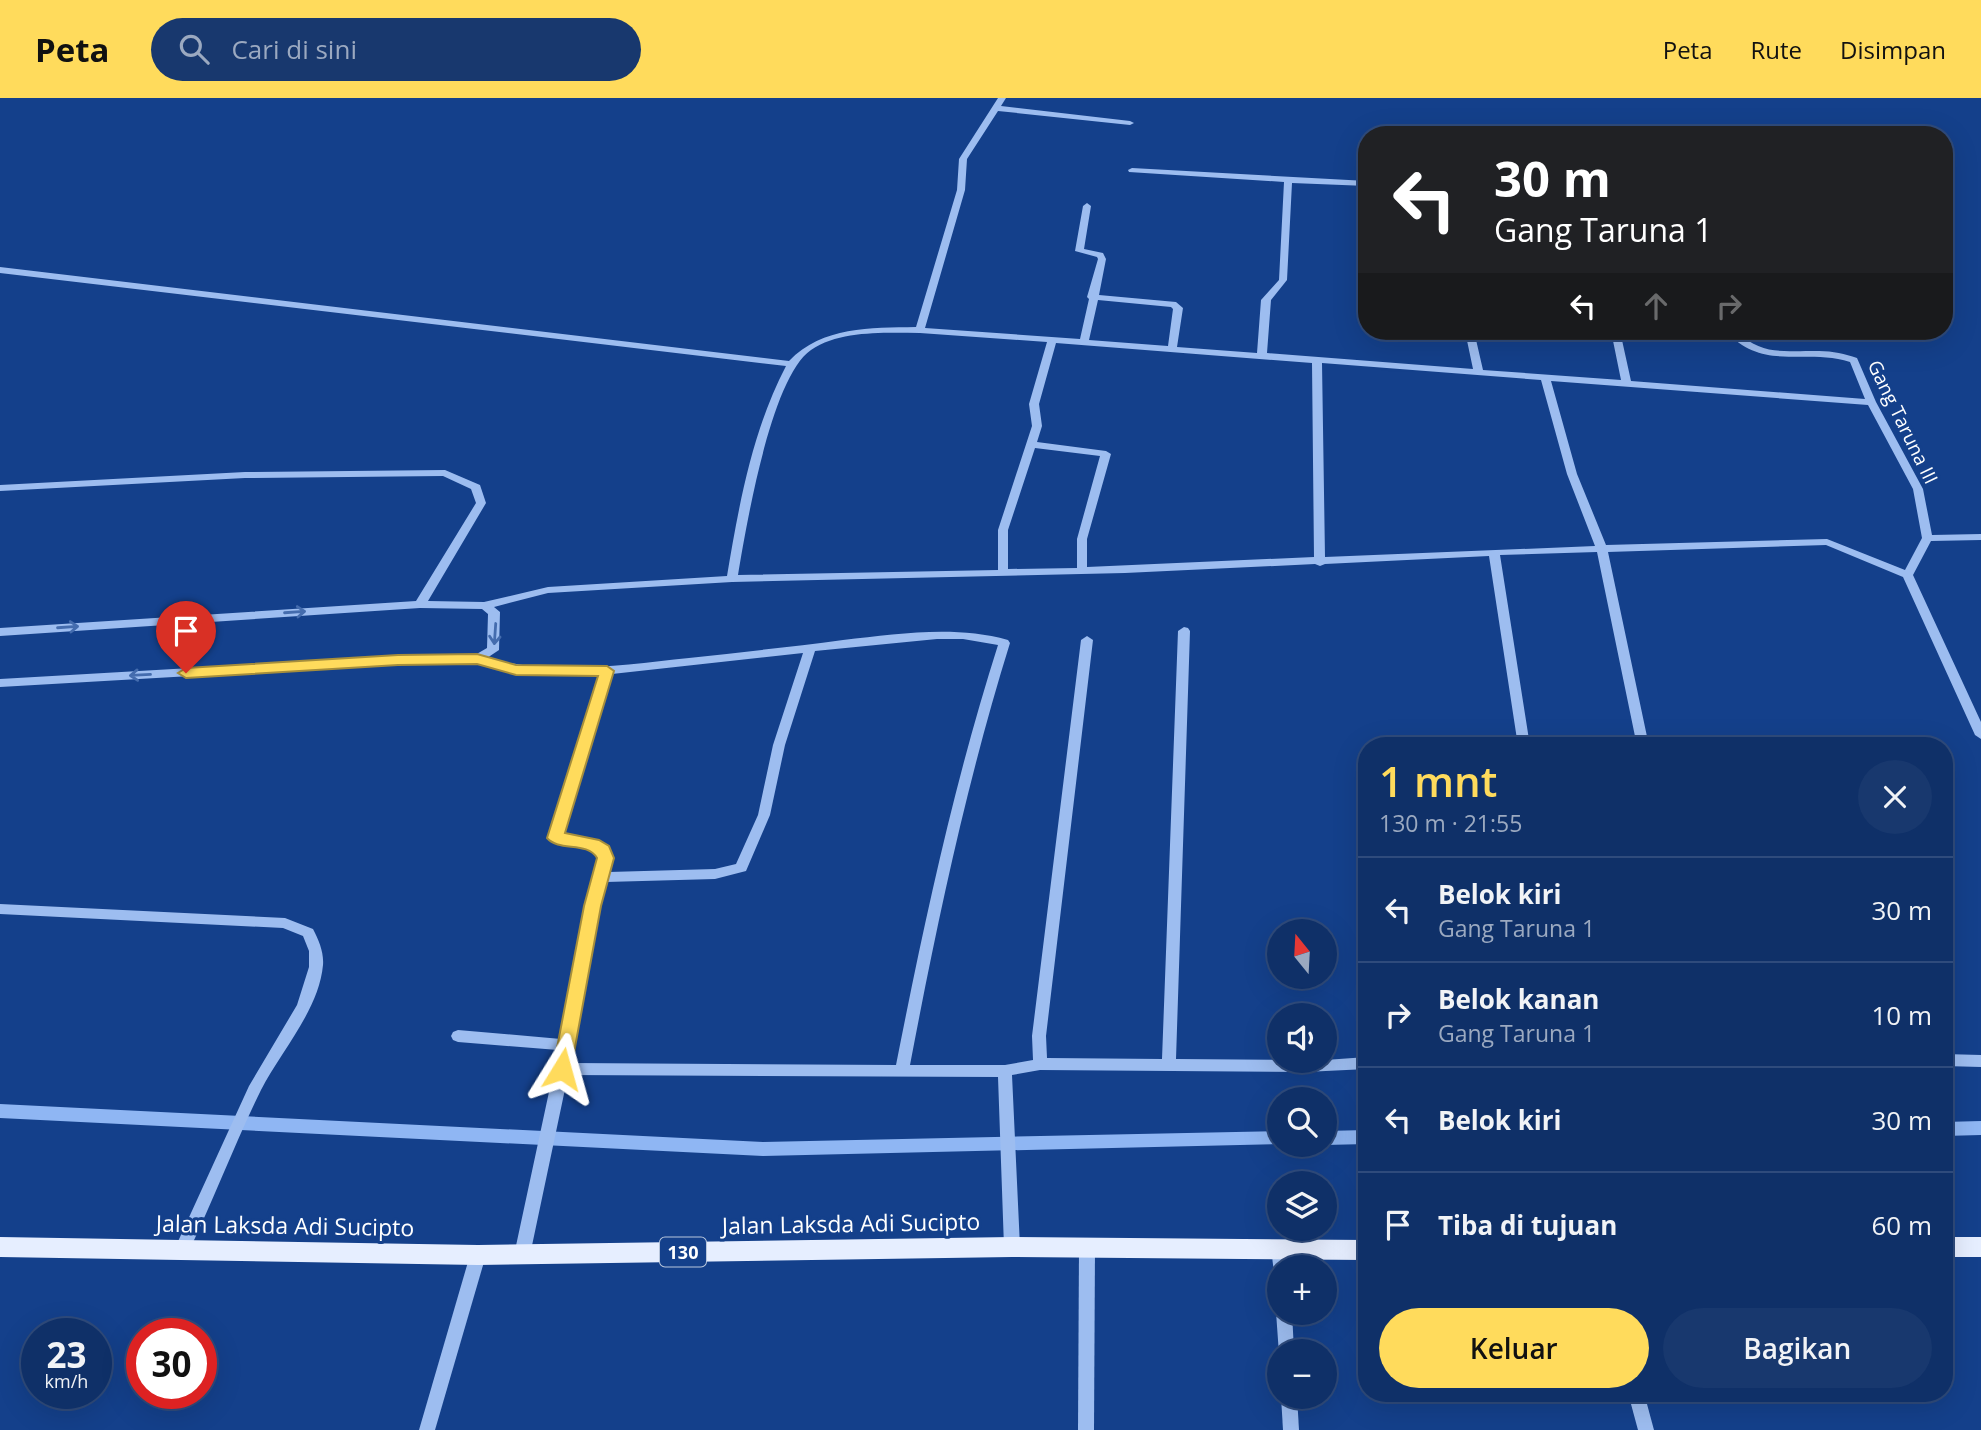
<!DOCTYPE html>
<html lang="id">
<meta charset="utf-8">
<style>
:root{--surface:#0f3068;--page:#18386e;--text:#f1f3f6;--muted:#9ba9c0;--line:#2f4b7c;--accent:#ffdb5c}
body{margin:0;font-family:"Open Sans",sans-serif;background:var(--page);color:var(--text);height:100vh;display:flex;flex-direction:column;font-size:26px;white-space:nowrap}
*{box-sizing:border-box;margin:0}
p{font-size:23px;color:var(--muted)}
.icon{flex:none;width:38px;height:38px;fill:none;stroke:currentColor;stroke-width:2;stroke-linecap:round;stroke-linejoin:round}
.map{position:relative;flex:1;overflow:hidden}
.sheet{position:absolute;left:1358px;top:639px;width:595px;height:665px;display:flex;flex-direction:column;background:var(--surface);border-radius:28px;box-shadow:0 7px 28px #0002,0 0 0 2px var(--line)}
.sheet>*{flex:none}
.top-card{position:absolute;left:1358px;top:28px;width:595px;height:214px;border-radius:28px;box-shadow:0 7px 28px #0002,0 0 0 2px var(--line);background:#202124;color:#fff;overflow:hidden}
.needle{width:46px;rotate:342deg}
.buttons{position:absolute;left:1267px;top:821px;display:grid;gap:14px}
.buttons a{display:grid;place-items:center;width:70px;height:70px;border-radius:50%;background:var(--surface);box-shadow:0 7px 28px #0002,0 0 0 2px var(--line);font-size:35px}
.speed{position:absolute;left:21px;top:1220px;display:flex;gap:14px;font-size:35px;font-weight:700;text-align:center}
.speed>*{display:grid;place-content:center;width:91px;height:91px;border-radius:50%;background:var(--surface);box-shadow:0 7px 28px #0002,0 0 0 2px var(--line);line-height:1}
.speed small{font-size:18px;font-weight:400}
.speed .limit{border:10px solid #d22;background:#fff;color:#111}
.pin{position:absolute;display:grid;place-items:center;width:60px;height:60px;color:#fff;margin:-72px -30px;border-radius:50% 50% 50% 0;rotate:-45deg;box-shadow:0 0 7px #0007}
.pin .icon{rotate:45deg}
.me{position:absolute;width:77px;margin:-38px;rotate:8deg;stroke-linejoin:round;filter:drop-shadow(0 0 5px #0008)}
.turn{display:flex;align-items:center;gap:24px;height:147px;padding:0 21px;font-size:32px}
.turn .icon{width:91px;height:91px;stroke-width:2.5}
.turn b{display:block;font-size:49px;line-height:60px}
.lanes{display:flex;align-items:center;height:66px;padding:0 21px;background:#0003;justify-content:center;gap:35px;direction:ltr}
.lanes .off{opacity:.35}
.round{display:grid;place-items:center;flex:none;width:74px;height:74px;border-radius:37px;background:var(--page)}
.head{display:flex;align-items:center;justify-content:space-between;height:119px;padding:0 21px}
h1{font-size:42px;font-weight:600;line-height:52px;color:var(--accent)}
.primary-button{display:flex;gap:14px;margin-top:auto;padding:14px 21px}
.primary-button a{flex:1;height:80px;border-radius:42px;background:var(--accent);color:#111;font-size:28px;font-weight:600;line-height:80px;text-align:center}
.primary-button a+a{background:var(--page);color:var(--text)}
ul{padding:0;list-style:none}
li{display:flex;align-items:center;gap:21px;height:105px;padding:0 21px;border-top:2px solid var(--line)}
li div{flex:1}
li b{display:block;font-size:26px}
li em{font-style:normal}
header{display:flex;align-items:center;gap:42px;box-sizing:border-box;height:98px;padding:0 35px;background:var(--accent);color:#111}
header strong{font-size:33px}
nav{display:flex;gap:38px;margin-inline-start:auto;font-size:24px}
.search{width:490px;height:63px;background:var(--page);display:flex;align-items:center;gap:18px;box-sizing:border-box;padding:0 24px;border-radius:38px;color:var(--muted);font-size:26px}
.map>svg:first-child{display:block}
.lines{fill:none;stroke-linecap:round;stroke-linejoin:round}
.stream{fill:#8fb6f3;fill-rule:evenodd}
.minor{fill:#9dbdf0;fill-rule:evenodd}
.major{fill:#e6eeff;fill-rule:evenodd}
.oneway{stroke:#446cae}
.route{fill:#ffdb5c;stroke:#a68e3c;stroke-width:2}
.labels{text-anchor:middle;dominant-baseline:central;stroke-width:6;stroke-linejoin:round;paint-order:stroke}
.shield{fill:#14408b;stroke:#b8c6dc;stroke-width:2}
.shield-label{font-size:18px;font-weight:bold;fill:#fff}
.street-label{font-size:19px;fill:#fff;stroke:#14408b}
.near-street-label{font-size:23px;fill:#fff;stroke:#14408b}
</style>
<header>
<strong>Peta</strong>
<div class="search"><svg class="icon" aria-label="search" viewBox="0 0 24 24"><circle cx="10" cy="10" r="6"/><path d="M15 15l6 6"/></svg>Cari di sini</div>
<nav><a>Peta</a><a>Rute</a><a>Disimpan</a></nav>
</header>
<div class="map">
<svg width="1981" height="1332" viewBox="0 0 1981 1332">
<rect width="100%" height="100%" fill="#14408b"/>
<g class="lines">
<!-- stream -->
<g class="stream">
<path d="M0 1006 763 1044 1279 1033 1281 1046 763 1058 0 1020Z"/>
<path d="M1981 1023V1037L1944 1038V1024Z"/>
<path d="M1367 1032V1046L1325 1047 1323 1046 1325 1033Z"/>
</g>
<!-- minor -->
<g class="minor">
<path d="M998 0H1006L1001 8 1130 23 1134 25 1130 27 998 13 967 61 965 92 925 230 1080 241 1089 201 1087 199 1098 161 1097 159 1075 153 1083 108 1087 105 1091 108 1084 151 1103 155 1106 161 1099 197 1176 204 1183 210 1177 249 1257 255 1261 202 1279 182 1284 84 1129 74 1128 72 1132 70 1367 83V88L1292 85 1287 182 1271 202 1267 255 1473 271 1465 233H1474L1483 272 1621 282 1611 233H1620L1631 283 1865 301 1850 264C1805 250 1762 274 1726 233H1736C1764 259 1784 252 1819 253 1833 253 1845 256 1857 260L1876 304 1923 391 1932 437 1981 436V442L1931 443 1913 477 1981 624V641L1975 637 1903 479 1826 447 1608 454 1649 648H1637L1597 454 1500 457 1530 648H1518L1489 458 1325 466 1320 468 1315 466 1125 475 732 484 548 495 494 509 500 514 499 552 487 560C552 578 623 567 689 560 741 554 792 549 843 542 898 536 954 527 1008 542L1010 545C967 683 937 825 910 967H1005L1033 962 1032 938 1081 542 1087 538 1093 542 1046 938 1047 960 1162 961 1178 533 1184 529 1188 530 1190 533 1176 961 1325 962 1367 959V971L1305 974 1040 972 1012 977 1020 1149 1017 1154 1012 1156 1007 1154 1004 1149 998 979 568 977 530 1157 528 1162 522 1164 516 1162 514 1157 558 952 458 944 453 942 451 938 453 934 458 932 561 941 586 808 600 760 587 750 556 745 551 743 550 740 600 577 516 576 477 565 398 566 0 589V581L398 558 475 557 487 550 488 516 482 511 420 510 0 538V530L416 503 476 405 471 391 443 378 245 380 0 393V387L245 374 445 372 480 387 486 405 428 503 484 504 548 489 727 478C739 407 752 333 786 268L0 175V169L789 263C823 228 870 230 916 229L957 92 959 61ZM1098 202 1171 209 1173 211 1168 248 1089 242ZM920 235 1047 244 1029 306 1032 328 998 432V472L738 477C746 429 771 279 811 252 841 232 885 235 920 235ZM1056 245 1312 265 1314 459 1087 469V441L1111 356 1106 353 1037 344 1042 328 1039 306ZM1322 265 1541 282 1567 376 1595 448 1325 459ZM1551 283 1868 307 1913 391 1922 440 1905 472 1827 441 1606 447 1577 376ZM1035 350 1100 358 1077 441V470L1008 471V432ZM937 541H963L998 547C954 685 924 825 896 967L570 965 600 808 606 784 715 781 746 773 770 717 785 647 815 553ZM803 555 773 647 758 717 736 766 715 771 609 774 612 760C602 741 584 739 563 736L612 576Z"/>
<path d="M0 806 285 820 313 831C319 843 324 854 323 867 319 912 281 953 261 992 235 1045 214 1101 188 1155L183 1157 178 1155 175 1150 249 988 297 907 309 869V853L303 838 283 830 0 816Z"/>
<path d="M1944 956 1981 957V969L1944 968Z"/>
<path d="M1087 1142 1092 1144 1095 1149 1094 1332H1078L1079 1149 1082 1144Z"/>
<path d="M1280 1144 1285 1146 1288 1151 1289 1169H1279V1175L1275 1174C1272 1166 1271 1154 1275 1146Z"/>
<path d="M478 1150 484 1152 486 1157 435 1332H419L470 1157 472 1152Z"/>
<path d="M1279 1209V1214H1292L1294 1253H1279V1256L1276 1214Z"/>
<path d="M1628 1295H1644L1654 1332H1638Z"/>
<path d="M1281 1298H1297L1299 1332H1283Z"/>
</g>
<!-- major -->
<g class="major">
<path d="M0 1139 478 1147 1012 1139 1367 1142V1162L1012 1159 478 1167 0 1159Z"/>
<rect x="1944" y="1139" width="37" height="20"/>
</g>
</g>
<!-- one-way arrows -->
<defs><path id="oneway-shaft" d="M-6 0H5M1.5-3L5.5 0L1.5 3" fill="none" stroke-width="1.6" stroke-linecap="round" stroke-linejoin="round" transform="scale(1.75)"/></defs>
<g class="oneway">
<use href="#oneway-shaft" transform="translate(295 514) rotate(-4)"/>
<use href="#oneway-shaft" transform="translate(68 529) rotate(-4)"/>
<use href="#oneway-shaft" transform="translate(495 536) rotate(94)"/>
<use href="#oneway-shaft" transform="translate(140 577) rotate(177)"/>
</g>
<!-- route -->
<path class="route" d="M477 556 516 567 607 568 614 573 565 735 599 742 609 748 614 760 601 808 571 971 562 979 553 971 584 808 597 760C587 743 559 754 547 740L598 578 516 577 477 566 398 567 186 580 178 575 186 570 398 557Z"/>
<g class="labels">
<!-- shield labels -->
<rect class="shield" x="660" y="1139.5" width="46" height="29" rx="5"/>
<g class="shield-label">
<text x="683" y="1154">130</text>
</g>
<!-- street labels -->
<g class="street-label">
<text transform="translate(1903 324) rotate(64)">Gang Taruna III</text>
</g>
<!-- near-street labels -->
<g class="near-street-label">
<text transform="translate(851 1125) rotate(-1)">Jalan Laksda Adi Sucipto</text>
<text transform="translate(285 1127) rotate(1)">Jalan Laksda Adi Sucipto</text>
</g>
</g>
</svg>
<div class="buttons">
<a><svg class="needle" viewBox="-14 -14 28 28"><path d="M0-13l5 13h-10z" fill="#e53935"/><path d="M0 13l5-13h-10z" fill="#9ba9c0"/></svg></a>
<a><svg class="icon" aria-label="sound" viewBox="0 0 24 24"><path d="M4 9h4l5-4v14l-5-4H4zM17 9q2 3 0 6"/></svg></a>
<a><svg class="icon" aria-label="search" viewBox="0 0 24 24"><circle cx="10" cy="10" r="6"/><path d="M15 15l6 6"/></svg></a>
<a><svg class="icon" aria-label="layers" viewBox="0 0 24 24"><path d="M12 4l9 5-9 5-9-5zM3 14l9 5 9-5"/></svg></a>
<a>+</a>
<a>−</a>
</div>
<div class="speed"><div>23<small>km/h</small></div><div class="limit">30</div></div>
<div class="pin" style="left:186px;top:575px;background:#d93025"><svg class="icon" aria-label="arrive" viewBox="0 0 24 24"><path d="M6 21V4h12l-3 4 3 4H6"/></svg></div>
<svg class="me" style="left:562px;top:971px" viewBox="-20 -20 40 40"><path d="M0-17L14 15 0 8-14 15z" fill="#ffdb5c" stroke="#fff" stroke-width="4"/></svg>
<div class="top-card">
<div class="turn"><svg class="icon" aria-label="left" viewBox="0 0 24 24"><path d="M17 20v-9H6M10 6l-5 5 5 5"/></svg><div><b>30 m</b>Gang Taruna 1</div></div>
<div class="lanes"><svg class="icon" aria-label="left" viewBox="0 0 24 24"><path d="M17 20v-9H6M10 6l-5 5 5 5"/></svg><svg class="icon off" aria-label="ahead" viewBox="0 0 24 24"><path d="M12 20V5M6 11l6-6 6 6"/></svg><svg class="icon off" aria-label="right" viewBox="0 0 24 24"><path d="M7 20v-9h11M14 6l5 5-5 5"/></svg></div>
</div>
<section class="sheet">
<div class="head"><div><h1>1 mnt</h1><p>130 m · 21:55</p></div><a class="round"><svg class="icon" aria-label="close" viewBox="0 0 24 24"><path d="M6 6l12 12M18 6L6 18"/></svg></a></div>
<ul>
<li><svg class="icon" aria-label="left" viewBox="0 0 24 24"><path d="M17 20v-9H6M10 6l-5 5 5 5"/></svg><div><b>Belok kiri</b><p>Gang Taruna 1</p></div><em>30 m</em></li>
<li><svg class="icon" aria-label="right" viewBox="0 0 24 24"><path d="M7 20v-9h11M14 6l5 5-5 5"/></svg><div><b>Belok kanan</b><p>Gang Taruna 1</p></div><em>10 m</em></li>
<li><svg class="icon" aria-label="left" viewBox="0 0 24 24"><path d="M17 20v-9H6M10 6l-5 5 5 5"/></svg><div><b>Belok kiri</b></div><em>30 m</em></li>
<li><svg class="icon" aria-label="arrive" viewBox="0 0 24 24"><path d="M6 21V4h12l-3 4 3 4H6"/></svg><div><b>Tiba di tujuan</b></div><em>60 m</em></li>
</ul>
<div class="primary-button"><a>Keluar</a><a>Bagikan</a></div>
</section>
</div>
